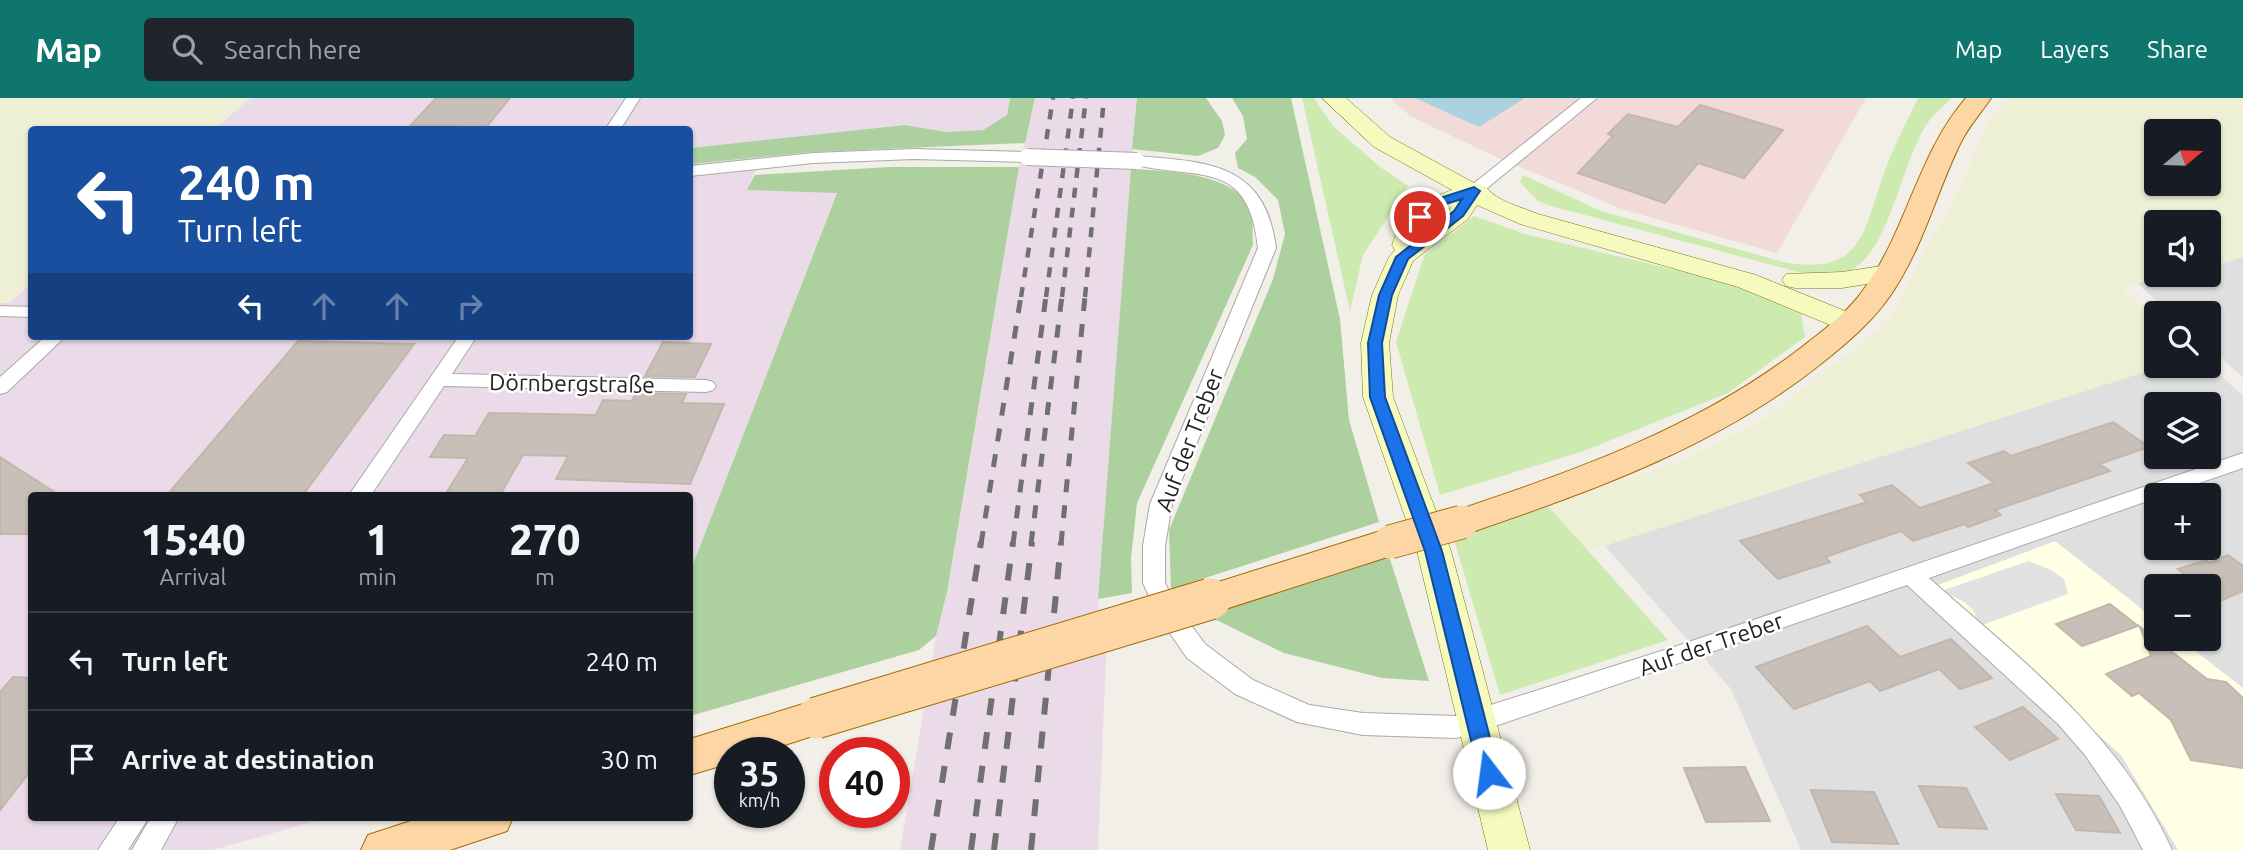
<!DOCTYPE html>
<meta charset="utf-8">
<style>
:root{--surface:#171b24;--page:#20242c;--text:#f1f3f6;--muted:#9ea1a6;--line:#363941;--accent:#0f766e}
body{margin:0;font-family:Ubuntu,sans-serif;background:var(--page);color:var(--text);height:100vh;display:flex;flex-direction:column;font-size:26px;white-space:nowrap}
*{box-sizing:border-box;margin:0}
p{font-size:23px;color:var(--muted)}
.icon{flex:none;width:38px;height:38px;fill:none;stroke:currentColor;stroke-width:2;stroke-linecap:round;stroke-linejoin:round}
.map{position:relative;flex:1;overflow:hidden}
.drawer{position:absolute;left:28px;top:394px;width:665px;height:329px;display:flex;flex-direction:column;background:var(--surface);border-radius:7px;box-shadow:0 2px 5px #0004}
.drawer>*{flex:none}
.top-card{position:absolute;left:28px;top:28px;width:665px;height:214px;border-radius:7px;box-shadow:0 2px 5px #0004;background:#1a4fa0;color:#fff;overflow:hidden}
.needle{width:46px;rotate:71deg}
.buttons{position:absolute;left:2144px;top:21px;display:grid;gap:14px}
.buttons a{display:grid;place-items:center;width:77px;height:77px;border-radius:7px;background:var(--surface);box-shadow:0 2px 5px #0004;font-size:35px}
.speed{position:absolute;left:714px;top:639px;display:flex;gap:14px;font-size:35px;font-weight:700;text-align:center}
.speed>*{display:grid;place-content:center;width:91px;height:91px;border-radius:50%;background:var(--surface);box-shadow:0 2px 5px #0004;line-height:1}
.speed small{font-size:18px;font-weight:400}
.speed .limit{border:10px solid #d22;background:#fff;color:#111}
.pin{position:absolute;display:grid;place-items:center;width:60px;height:60px;color:#fff;margin:-30px;border:4px solid #fff;border-radius:50%;box-shadow:0 2px 7px #0007}
.me{position:absolute;width:77px;margin:-38px;rotate:345deg;stroke-linejoin:round;filter:drop-shadow(0 0 5px #0008)}
.turn{display:flex;align-items:center;gap:24px;height:147px;padding:0 35px;font-size:32px}
.turn .icon{width:91px;height:91px;stroke-width:2.5}
.turn b{display:block;font-size:49px;line-height:60px}
.lanes{display:flex;align-items:center;height:66px;padding:0 35px;background:#0003;justify-content:center;gap:35px;direction:ltr}
.lanes .off{opacity:.35}
.eta{display:flex;justify-content:space-evenly;align-items:center;height:119px;text-align:center}
.eta b{font-size:42px;font-weight:800;line-height:49px}
ul{padding:0;list-style:none}
li{display:flex;align-items:center;gap:21px;height:98px;padding:0 35px;border-top:2px solid var(--line)}
li div{flex:1}
li b{display:block;font-size:26px}
li em{font-style:normal}
header{display:flex;align-items:center;gap:42px;box-sizing:border-box;height:98px;padding:0 35px;background:var(--accent);color:#fff}
header strong{font-size:33px}
nav{display:flex;gap:38px;margin-inline-start:auto;font-size:24px}
.search{width:490px;height:63px;background:var(--page);display:flex;align-items:center;gap:18px;box-sizing:border-box;padding:0 24px;border-radius:7px;color:var(--muted);font-size:26px}
.map>svg:first-child{display:block}
.residential{fill:#e0dfdf;fill-rule:evenodd}
.commercial{fill:#f2dad9}
.industrial{fill:#ebdbe8}
.education{fill:#ffffe5}
.farmland{fill:#eef0d5;fill-rule:evenodd}
.grass{fill:#cdebb0}
.forest{fill:#add19e}
.parking{fill:#e2e2e2}
.water{fill:#aad3df}
.building{fill:#c7bfb8;stroke:#c4b6ab;stroke-width:2}
.lines{fill:none;stroke-linecap:round;stroke-linejoin:round}
.street-casing{stroke:#a9a9a9;stroke-width:2}
.secondary-casing{stroke:#707d05;stroke-width:1}
.primary-casing{stroke:#a06b00;stroke-width:2}
.street{fill:#fff;fill-rule:evenodd}
.secondary{fill:#f7fabf;fill-rule:evenodd}
.primary{fill:#fcd6a4;fill-rule:evenodd}
.rail-far2{stroke:#707070;stroke-width:4.5;stroke-dasharray:10 10;stroke-linecap:butt}
.rail-far1{stroke:#707070;stroke-width:5;stroke-dasharray:13 13;stroke-linecap:butt}
.rail{stroke:#707070;stroke-width:6;stroke-dasharray:17 17;stroke-linecap:butt}
.street-bridge-casing{stroke:#a9a9a9;stroke-width:18;stroke-linecap:butt}
.primary-bridge-far1-casing{stroke:#a06b00;stroke-width:35;stroke-linecap:butt}
.primary-bridge-casing{stroke:#a06b00;stroke-width:43;stroke-linecap:butt}
.street-bridge{stroke:#fff;stroke-width:16}
.primary-bridge-far1{stroke:#fcd6a4;stroke-width:33}
.primary-bridge{stroke:#fcd6a4;stroke-width:41}
.route{fill:#1a73e8;stroke:#114b97;stroke-width:2}
.labels{text-anchor:middle;dominant-baseline:central;stroke-width:5;stroke-linejoin:round;paint-order:stroke}
.street-label{font-size:23px;fill:#222;stroke:#fff}
</style>
<header>
<strong>Map</strong>
<div class="search"><svg class="icon" aria-label="search" viewBox="0 0 24 24"><circle cx="10" cy="10" r="6"/><path d="M15 15l6 6"/></svg>Search here</div>
<nav><a>Map</a><a>Layers</a><a>Share</a></nav>
</header>
<div class="map">
<svg width="2243" height="752" viewBox="0 0 2243 752">
<rect width="100%" height="100%" fill="#f2efe9"/>
<!-- residential -->
<g class="residential">
<path d="M2243 159V279L2209 249 2208 215H2170L2137 185 2185 177H2208L2209 169Z"/>
<path d="M2209 267 2243 298V752H1801L1731 591 1604 447 2163 268ZM2156 306H2208V359H2156ZM2156 397H2208V450H2156ZM2156 488H2208V541H2156Z"/>
</g>
<!-- commercial -->
<path class="commercial" d="M1390 0H1866L1777 155 1624 112 1494 58 1410 18Z"/>
<!-- industrial -->
<g class="industrial">
<path d="M251 0H1010L1007 17 983 32 947 34 905 27 690 50V32H213Z"/>
<path d="M1035 0H1137L1098 501 1106 562 1098 752H900L936 538 947 494 1019 69Z"/>
<path d="M761 59 748 92 837 94 690 474V397H32V719H330L213 752H0V205H9L31 186 32 238H690V66Z"/>
</g>
<!-- education -->
<path class="education" d="M2055 443 2156 522V541H2180L2243 590V752H2178L2121 657 1940 494 1938 487Z"/>
<!-- farmland -->
<g class="farmland">
<path d="M0 0H251L213 31 32 32 31 186 9 205H0Z"/>
<path d="M2009 0H2243V159L2209 169 2208 124H2156V177H2185L2137 185 2121 191 2156 222V268H2163L1589 453 1549 409 1679 363 1766 320 1888 224 1963 83 1990 20ZM2156 33H2208V86H2156Z"/>
</g>
<!-- grass -->
<g class="grass">
<path d="M1302 0H1314L1333 28 1380 69 1408 88 1363 157 1350 213Z"/>
<path d="M1918 0H1952C1945 7 1935 15 1929 23 1901 61 1892 151 1850 173 1836 180 1817 176 1802 175L1551 108 1538 103 1520 84 1523 77 1601 113 1783 164C1865 179 1863 131 1886 70 1895 46 1907 23 1918 0Z"/>
<path d="M1474 118 1525 136 1722 183 1801 215 1805 239 1728 295 1584 353 1440 397 1396 244 1424 158Z"/>
<path d="M1549 409 1668 542 1500 597 1453 438Z"/>
</g>
<!-- forest -->
<g class="forest">
<path d="M1010 0H1035L1025 45 812 54 690 66V50L905 27 947 34 983 32 1007 17Z"/>
<path d="M1137 0H1206L1222 23 1225 37 1218 50 1198 58 1132 51Z"/>
<path d="M1232 0H1291L1340 221 1349 322 1379 424 1171 491 1169 432 1273 181 1285 136 1278 102 1255 79 1238 70 1235 55 1247 41 1243 18Z"/>
<path d="M889 69H1019L947 494 936 538 919 552 690 618V474L837 95 747 92 755 77Z"/>
<path d="M1131 71C1165 73 1237 74 1251 113 1254 123 1252 137 1253 147L1137 405 1131 461 1132 495 1098 501Z"/>
<path d="M1389 458 1429 583 1382 580 1284 555 1204 516Z"/>
</g>
<!-- parking -->
<path class="parking" d="M2029 463 2051 472 2064 481 2068 496 1980 528 1973 512 1963 503 1941 493Z"/>
<!-- water -->
<path class="water" d="M1415 0H1525L1479 29Z"/>
<!-- building -->
<g class="building">
<path d="M436 0H510L484 32H454L458 27H411Z"/>
<path d="M1700 7 1783 32 1744 80 1698 65 1665 105 1578 75 1613 38 1608 36 1628 16 1678 29Z"/>
<path d="M298 243 414 246 303 397H167Z"/>
<path d="M663 244 711 246 695 279 645 278Z"/>
<path d="M636 295 686 296 682 305 724 306 690 386 556 381 568 358 523 357 500 397H445L468 360 430 359 444 337 475 338 489 315 596 317 603 302 632 303Z"/>
<path d="M2113 324 2149 349 2099 366 2110 373 1995 412 2001 417 1968 429 1965 426 1913 443 1901 433 1825 459 1830 464 1778 481 1740 443 1867 404 1860 397 1892 387 1920 410 1994 385 1968 365 2004 353 2011 358Z"/>
<path d="M0 359 59 397H32V436H0Z"/>
<path d="M2228 457 2243 468V493L2220 503 2208 495V488H2200L2178 471 2206 462 2210 465Z"/>
<path d="M2110 506 2138 528 2082 548 2056 526Z"/>
<path d="M1867 528 1900 559 1951 541 1992 580 1960 591 1939 571 1880 593 1870 583 1794 611 1756 569Z"/>
<path d="M2140 529 2207 581 2226 584 2243 600V670L2191 662 2171 622 2139 595 2132 598 2106 576 2151 558Z"/>
<path d="M13 579 32 580V671L0 712V594Z"/>
<path d="M2023 609 2058 641 2010 662 1975 629Z"/>
<path d="M1745 669 1770 723 1706 724 1684 670Z"/>
<path d="M1919 688 1966 690 1987 731 1939 729Z"/>
<path d="M1811 692 1874 694 1898 746 1832 744Z"/>
<path d="M2056 696 2099 698 2120 735 2076 732Z"/>
</g>
<g class="lines">
<!-- street casing -->
<g class="street-casing">
<g id="street">
<path d="M626 0H640L620 32H605Z"/>
<path d="M1581 0H1597L1480 96H1468L1466 93 1468 90Z"/>
<path d="M914 51 1027 54 1035 59 1027 64 914 61 813 65 690 78V68L813 55Z"/>
<path d="M1137 58C1209 64 1265 65 1276 150L1172 406 1165 448V485L1176 507 1205 546 1253 582 1309 607 1363 615 1456 618 1677 548 2243 355V370L2164 397H2156V400L1929 480C2022 563 2119 635 2172 752H2143L2120 708 2085 657 2058 626 1907 487 1475 635 1456 640 1363 637 1297 624 1235 596 1187 560 1158 518 1143 485V448L1150 406 1258 150C1249 59 1197 83 1132 66L1129 63Z"/>
<path d="M0 208 32 209V219L0 218Z"/>
<path d="M46 238H66L7 294 0 296V279Z"/>
<path d="M459 238H477L452 276 706 282 713 284 716 288 713 292 706 294 444 288 371 397H349Z"/>
<path d="M120 719H149L128 752H98Z"/>
<path d="M151 719H179L161 752H132Z"/>
</g>
</g>
<!-- secondary casing -->
<g class="secondary-casing">
<g id="secondary">
<path d="M1322 0H1346L1390 39 1476 86 1486 89C1497 104 1522 109 1538 116L1756 177 1860 219 1864 225 1860 231 1850 233 1840 231 1738 189 1520 126 1477 107 1468 121 1413 163 1398 197 1389 245 1393 299 1451 453 1530 752H1488L1417 453 1363 299 1361 245 1372 197 1389 159 1395 152 1392 147C1402 116 1422 103 1452 92L1374 49ZM1451 109 1450 111 1424 131 1430 122Z"/>
<path d="M1888 167 1897 169 1901 175 1897 181 1842 190H1795L1786 188 1782 182 1786 176 1842 174Z"/>
</g>
</g>
<!-- primary casing -->
<g class="primary-casing">
<g id="primary">
<path d="M1966 0H1991C1981 15 1969 28 1961 44 1935 97 1925 146 1890 198 1872 224 1847 245 1822 265 1720 347 1597 391 1475 433L1462 437 1449 433 1444 424 1449 415C1574 373 1698 330 1802 249 1824 232 1848 214 1864 191 1907 132 1918 55 1966 0Z"/>
<path d="M1390 430 1403 434 1408 444 1403 454 1210 516 1196 511 1191 501 1196 491Z"/>
<path d="M816 602 831 608 837 620 831 632 763 654H730V665L690 677V641Z"/>
<path d="M423 719H513L507 733 450 752H361L368 737Z"/>
</g>
</g>
<!-- street -->
<use href="#street" class="street"/>
<!-- secondary -->
<use href="#secondary" class="secondary"/>
<!-- primary -->
<use href="#primary" class="primary"/>
<!-- rail-far2 -->
<g class="rail-far2">
<path d="M1021 199 1053 0"/>
<path d="M1046 199 1073 0"/>
<path d="M1062 199 1086 0"/>
<path d="M1085 199 1104 0"/>
</g>
<!-- rail-far1 -->
<g class="rail-far1">
<path d="M981 446 1021 198"/>
<path d="M1013 446 1046 198"/>
<path d="M1031 446 1062 198"/>
<path d="M1061 446 1085 198"/>
</g>
<!-- rail -->
<g class="rail">
<path d="M931 752 981 444"/>
<path d="M971 752 1013 444"/>
<path d="M994 752 1032 444"/>
<path d="M1031 752 1061 444"/>
</g>
<!-- street-bridge casing -->
<g class="street-bridge-casing">
<path id="street-bridge" d="M1027 59 1137 63"/>
</g>
<!-- primary-bridge-far1 casing -->
<g class="primary-bridge-far1-casing">
<path id="primary-bridge-far1" d="M1390 444 1462 424"/>
</g>
<!-- primary-bridge casing -->
<g class="primary-bridge-casing">
<path id="primary-bridge" d="M816 620 1210 501"/>
</g>
<!-- street-bridge -->
<use href="#street-bridge" class="street-bridge"/>
<!-- primary-bridge-far1 -->
<use href="#primary-bridge-far1" class="primary-bridge-far1"/>
<!-- primary-bridge -->
<use href="#primary-bridge" class="primary-bridge"/>
</g>
<!-- route -->
<path class="route" d="M1474 89 1480 93 1463 118 1408 161 1392 197 1382 245 1385 299 1442 453 1499 675 1496 681 1489 684 1482 681 1479 675 1425 453 1370 299 1368 245 1379 197 1396 159 1454 113 1462 101 1436 109 1424 122H1415L1414 119 1427 104Z"/>
<g class="labels">
<!-- street labels -->
<g class="street-label">
<text transform="translate(572 285) rotate(1)">Dörnbergstraße</text>
<text transform="translate(1189 342) rotate(-69)">Auf der Treber</text>
<text transform="translate(1711 546) rotate(-19)">Auf der Treber</text>
</g>
</g>
</svg>
<div class="buttons">
<a><svg class="needle" viewBox="-14 -14 28 28"><path d="M0-13l5 13h-10z" fill="#e53935"/><path d="M0 13l5-13h-10z" fill="#9ea1a6"/></svg></a>
<a><svg class="icon" aria-label="sound" viewBox="0 0 24 24"><path d="M4 9h4l5-4v14l-5-4H4zM17 9q2 3 0 6"/></svg></a>
<a><svg class="icon" aria-label="search" viewBox="0 0 24 24"><circle cx="10" cy="10" r="6"/><path d="M15 15l6 6"/></svg></a>
<a><svg class="icon" aria-label="layers" viewBox="0 0 24 24"><path d="M12 4l9 5-9 5-9-5zM3 14l9 5 9-5"/></svg></a>
<a>+</a>
<a>−</a>
</div>
<div class="speed"><div>35<small>km/h</small></div><div class="limit">40</div></div>
<div class="pin" style="left:1420px;top:119px;background:#d93025"><svg class="icon" aria-label="arrive" viewBox="0 0 24 24"><path d="M6 21V4h12l-3 4 3 4H6"/></svg></div>
<svg class="me" style="left:1489px;top:675px" viewBox="-20 -20 40 40"><circle r="19" fill="#fff"/><path d="M0-13L10 11 0 6-10 11z" fill="#1a73e8"/></svg>
<div class="top-card">
<div class="turn"><svg class="icon" aria-label="left" viewBox="0 0 24 24"><path d="M17 20v-9H6M10 6l-5 5 5 5"/></svg><div><b>240 m</b>Turn left</div></div>
<div class="lanes"><svg class="icon" aria-label="left" viewBox="0 0 24 24"><path d="M17 20v-9H6M10 6l-5 5 5 5"/></svg><svg class="icon off" aria-label="ahead" viewBox="0 0 24 24"><path d="M12 20V5M6 11l6-6 6 6"/></svg><svg class="icon off" aria-label="ahead" viewBox="0 0 24 24"><path d="M12 20V5M6 11l6-6 6 6"/></svg><svg class="icon off" aria-label="right" viewBox="0 0 24 24"><path d="M7 20v-9h11M14 6l5 5-5 5"/></svg></div>
</div>
<section class="drawer">
<div class="eta">
<div><b>15:40</b><p>Arrival</p></div>
<div><b>1</b><p>min</p></div>
<div><b>270</b><p>m</p></div>
</div>
<ul>
<li><svg class="icon" aria-label="left" viewBox="0 0 24 24"><path d="M17 20v-9H6M10 6l-5 5 5 5"/></svg><div><b>Turn left</b></div><em>240 m</em></li>
<li><svg class="icon" aria-label="arrive" viewBox="0 0 24 24"><path d="M6 21V4h12l-3 4 3 4H6"/></svg><div><b>Arrive at destination</b></div><em>30 m</em></li>
</ul>
</section>
</div>
